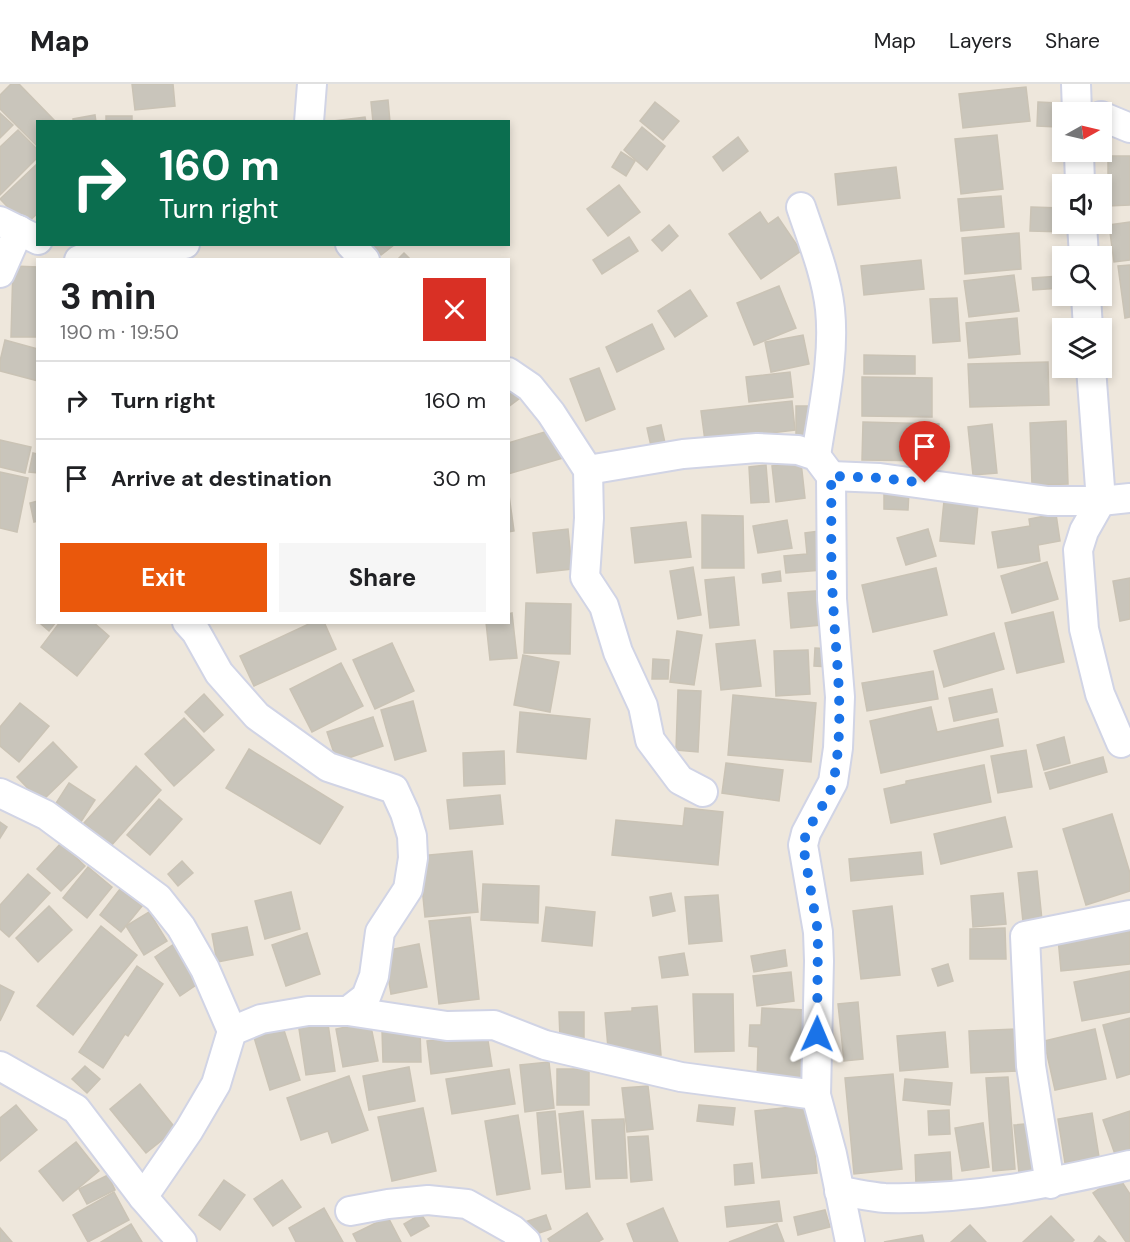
<!DOCTYPE html>
<meta charset="utf-8">
<style>
:root{--surface:#fff;--page:#f6f6f6;--text:#202124;--muted:#757577;--line:#e0e0e0;--accent:#ea580c}
body{margin:0;font-family:"DM Sans",sans-serif;background:var(--page);color:var(--text);height:100vh;display:flex;flex-direction:column;font-size:22px;white-space:nowrap}
*{box-sizing:border-box;margin:0}
p{font-size:20px;color:var(--muted)}
.icon{flex:none;width:33px;height:33px;fill:none;stroke:currentColor;stroke-width:2;stroke-linecap:round;stroke-linejoin:round}
.map{position:relative;flex:1;overflow:hidden}
.details{position:absolute;left:36px;top:174px;width:474px;height:366px;display:flex;flex-direction:column;background:var(--surface);border-radius:0px;box-shadow:0 3px 9px #0003}
.details>*{flex:none}
.hud{position:absolute;left:36px;top:36px;width:474px;height:126px;border-radius:0px;box-shadow:0 3px 9px #0003;background:#0b6e4f;color:#fff;overflow:hidden}
.needle{width:39px;rotate:82deg}
.controls{position:absolute;left:1052px;top:18px;display:grid;gap:12px}
.controls a{display:grid;place-items:center;width:60px;height:60px;border-radius:0px;background:var(--surface);box-shadow:0 3px 9px #0003;font-size:30px}
.pin{position:absolute;display:grid;place-items:center;width:51px;height:51px;color:#fff;margin:-62px -26px;border-radius:50% 50% 50% 0;rotate:-45deg;box-shadow:0 0 6px #0007}
.pin .icon{rotate:45deg}
.me{position:absolute;width:66px;margin:-33px;rotate:1deg;stroke-linejoin:round;filter:drop-shadow(0 0 4px #0008)}
.turn{display:flex;align-items:center;gap:21px;height:126px;padding:0 24px;font-size:27px}
.turn .icon{width:78px;height:78px;stroke-width:2.5}
.turn b{display:block;font-size:42px;line-height:51px}
.round{display:grid;place-items:center;flex:none;width:63px;height:63px;border-radius:0px;background:var(--page)}
.summary{display:flex;align-items:center;justify-content:space-between;height:102px;padding:0 24px}
h1{font-size:36px;font-weight:700;line-height:45px}
.action{display:flex;gap:12px;margin-top:auto;padding:12px 24px}
.action a{flex:1;height:69px;border-radius:0px;background:var(--accent);color:#fff;font-size:24px;font-weight:700;line-height:69px;text-align:center}
.action a+a{background:var(--page);color:var(--text)}
ul{padding:0;list-style:none}
li{display:flex;align-items:center;gap:18px;height:78px;padding:0 24px;border-top:2px solid var(--line)}
li div{flex:1}
li b{display:block;font-size:22px}
li em{font-style:normal}
header{display:flex;align-items:center;gap:36px;box-sizing:border-box;height:84px;padding:0 30px;background:var(--surface);border-bottom:2px solid var(--line)}
header strong{font-size:28px}
nav{display:flex;gap:33px;margin-inline-start:auto;font-size:21px}
.map>svg:first-child{display:block}
.building{fill:#c9c5bb;stroke:#cac3b5;stroke-width:1.5}
.lines{fill:none;stroke-linecap:round;stroke-linejoin:round}
.minor-casing{stroke:#d1d4e5;stroke-width:32}
.minor{stroke:#fff;stroke-width:28}
.route{stroke:#1a73e8;stroke-width:10;stroke-dasharray:0 18}
</style>
<header>
<strong>Map</strong>
<nav><a>Map</a><a>Layers</a><a>Share</a></nav>
</header>
<div class="map">
<svg width="1130" height="1158" viewBox="0 0 1130 1158">
<rect width="100%" height="100%" fill="#eee7dc"/>
<!-- building -->
<g class="building">
<path d="M11 0H19L56 38H38V63L0 25V11Z"/>
<path d="M132 0H173L175 22 135 26Z"/>
<path d="M1026 3 1030 37 963 44 959 10Z"/>
<path d="M388 16 390 38H373L371 18Z"/>
<path d="M655 18 679 37 663 56 640 37Z"/>
<path d="M1038 18 1058 19 1057 43 1037 42Z"/>
<path d="M0 29 13 41 0 54Z"/>
<path d="M95 31 96 38H73V35Z"/>
<rect x="106" y="32" width="26" height="6"/>
<path d="M365 33 366 38 333 37Z"/>
<path d="M642 43 665 62 647 86 624 66Z"/>
<path d="M18 46 38 66V73L0 111V63Z"/>
<path d="M997 51 1003 105 961 110 955 55Z"/>
<path d="M738 53 748 67 723 87 713 73Z"/>
<path d="M621 68 635 77 626 92 612 83Z"/>
<path d="M1108 72H1130V121L1108 122Z"/>
<path d="M38 79V129L25 141 0 115Z"/>
<path d="M896 83 900 114 838 121 835 90Z"/>
<path d="M619 101 640 128 608 152 587 125Z"/>
<path d="M1001 112 1004 143 961 147 958 115Z"/>
<path d="M1031 123 1062 124V140H1067L1066 148 1030 147Z"/>
<path d="M760 128 768 140 778 133 801 167 761 195 729 150Z"/>
<path d="M1130 138V176L1114 178 1109 141Z"/>
<path d="M669 141 678 152 662 167 652 156Z"/>
<path d="M1019 149 1021 185 965 190 962 154Z"/>
<path d="M629 153 638 167 602 190 593 176Z"/>
<path d="M373 160H394V161L381 171Z"/>
<path d="M404 169 411 176H397Z"/>
<path d="M921 176 924 205 864 211 861 182Z"/>
<path d="M1130 181V233L1125 234 1118 182Z"/>
<path d="M13 182 38 183V253H11Z"/>
<path d="M1014 191 1019 227 969 233 964 197Z"/>
<path d="M1060 192 1061 204 1033 206 1032 194Z"/>
<path d="M779 202 796 244 754 261 737 219Z"/>
<path d="M690 206 707 232 675 253 658 227Z"/>
<path d="M957 214 960 257 933 259 930 215Z"/>
<path d="M1017 234 1020 270 969 274 966 239Z"/>
<path d="M652 240 664 265 617 288 606 263Z"/>
<path d="M803 251 809 280 771 288 765 258Z"/>
<path d="M5 256 38 265V297L0 287V277Z"/>
<path d="M864 271 915 272V290H864Z"/>
<path d="M1048 278 1049 321 970 323 968 280Z"/>
<path d="M599 284 615 325 586 337 570 295Z"/>
<path d="M790 288 793 313 749 318 746 293Z"/>
<path d="M862 293 932 294V333L862 332Z"/>
<path d="M510 302 520 314 508 323V303Z"/>
<path d="M792 317 795 346 705 357 701 327Z"/>
<path d="M796 322H810L811 352 796 353Z"/>
<path d="M1066 337 1068 400 1032 401 1030 339Z"/>
<path d="M863 338 939 340 938 377 862 376Z"/>
<path d="M992 340 997 389 973 391 968 343Z"/>
<path d="M661 341 665 359 651 362 647 344Z"/>
<path d="M555 345 563 374 508 390V359Z"/>
<path d="M0 356 31 363 25 389 0 383Z"/>
<path d="M33 369 38 370V389L29 388Z"/>
<path d="M801 378 805 414 776 418 772 382Z"/>
<path d="M766 381 769 418 751 419 749 383Z"/>
<path d="M0 388 28 394 17 448 0 444Z"/>
<path d="M508 404 514 447 508 448Z"/>
<path d="M884 406 909 407 908 426 884 425Z"/>
<path d="M38 417V437L34 438 30 419Z"/>
<path d="M944 417 978 421 974 460 940 457Z"/>
<path d="M1056 430 1060 457 1038 461 1040 477 998 484 992 448 1030 442 1029 435Z"/>
<path d="M702 431 743 432 744 484H702Z"/>
<path d="M787 436 792 464 758 469 753 442Z"/>
<path d="M686 438 691 473 635 479 631 444Z"/>
<path d="M568 445 572 485 537 489 533 449Z"/>
<path d="M928 445 936 472 906 481 897 454Z"/>
<path d="M819 447 822 486 786 489 784 472 807 470 805 449Z"/>
<path d="M1047 478 1058 515 1012 529 1001 492Z"/>
<path d="M693 483 701 531 678 535 670 487Z"/>
<path d="M936 484 947 531 873 548 862 501Z"/>
<path d="M780 487 781 497 763 499 762 490Z"/>
<path d="M734 493 739 541 710 544 705 496Z"/>
<path d="M1130 494V535L1120 537 1113 497Z"/>
<path d="M829 506 832 540 791 544 788 509Z"/>
<path d="M526 519 571 520 570 570 524 569Z"/>
<path d="M1053 528 1064 578 1017 589 1005 539Z"/>
<path d="M512 529 517 574 490 576 486 538H508V530Z"/>
<path d="M43 538H56L49 547 41 540Z"/>
<path d="M60 538H93L109 552 77 592 41 563Z"/>
<path d="M313 538H324L336 565 254 602 240 572Z"/>
<path d="M677 547 702 551 694 601 670 598Z"/>
<path d="M994 549 1004 585 944 603 934 567Z"/>
<path d="M755 556 761 602 721 606 716 560Z"/>
<path d="M392 559 414 607 375 625 353 576Z"/>
<path d="M815 564 831 565 830 583 814 582Z"/>
<path d="M808 566 810 610 776 612 774 567Z"/>
<path d="M523 571 559 578 550 628 514 621Z"/>
<path d="M653 575 669 576 668 595H652Z"/>
<path d="M341 579 363 622 312 648 290 605Z"/>
<path d="M933 587 938 615 867 627 862 599Z"/>
<path d="M992 605 997 628 954 637 949 614Z"/>
<path d="M678 606 701 607 698 668 676 666Z"/>
<path d="M204 610 223 631 204 648 185 628Z"/>
<path d="M733 611 816 619 811 678 728 671Z"/>
<path d="M413 617 426 667 395 676 381 626Z"/>
<path d="M20 619 49 642 19 678 0 662V643Z"/>
<path d="M931 623 937 648 998 635 1003 662 881 689 870 637Z"/>
<path d="M520 628 590 635 586 675 517 668Z"/>
<path d="M373 633 383 662 337 678 327 648Z"/>
<path d="M184 634 214 666 174 702 145 670Z"/>
<path d="M1064 653 1070 679 1044 686 1037 661Z"/>
<path d="M53 658 77 683 41 718 17 693Z"/>
<path d="M249 665 343 723 320 760 226 704Z"/>
<path d="M1026 666 1032 703 998 709 991 672Z"/>
<path d="M504 667 505 700 464 702 463 669Z"/>
<path d="M1103 673 1107 688 1050 705 1045 689Z"/>
<path d="M726 679 783 686 779 717 722 709Z"/>
<path d="M984 681 991 718 891 739 884 705 906 700V697Z"/>
<path d="M136 682 161 706 110 763 84 739Z"/>
<path d="M69 699 95 716 77 744 51 727Z"/>
<path d="M500 711 503 740 450 745 447 716Z"/>
<path d="M159 715 182 735 150 771 127 751Z"/>
<path d="M685 724 723 728 718 781 612 771 616 736 683 742Z"/>
<path d="M1112 730 1130 789V807L1086 821 1063 745Z"/>
<path d="M1005 733 1012 763 941 780 934 750Z"/>
<path d="M0 738 7 743 0 754Z"/>
<path d="M61 759 85 782 61 807 37 785Z"/>
<path d="M472 767 478 828 425 833 419 772Z"/>
<path d="M921 768 923 790 851 797 849 775Z"/>
<path d="M182 777 193 789 178 802 168 790Z"/>
<path d="M88 783 112 803 87 834 63 814Z"/>
<path d="M1037 787 1042 836 1023 838 1018 789Z"/>
<path d="M28 790 50 809 9 853 0 845V821Z"/>
<path d="M483 800 539 802 538 839 481 836Z"/>
<path d="M120 805 142 822 121 848 100 831Z"/>
<path d="M291 808 300 845 265 855 255 817Z"/>
<path d="M671 809 675 827 653 832 650 813Z"/>
<path d="M1003 809 1006 840 973 843 971 812Z"/>
<path d="M718 811 722 857 689 860 685 813Z"/>
<path d="M49 822 72 846 38 878 16 854Z"/>
<path d="M892 822 900 891 861 895 853 827Z"/>
<path d="M546 823 595 828 592 862 542 857Z"/>
<path d="M149 828 167 857 144 871 126 842Z"/>
<path d="M470 833 479 915 439 920 429 837Z"/>
<path d="M101 842 137 871 73 951 37 922Z"/>
<path d="M247 843 253 871 217 878 212 850Z"/>
<path d="M1005 844 1006 875H970V845Z"/>
<path d="M1130 846V880L1061 887 1058 854Z"/>
<path d="M307 849 320 890 286 902 272 861Z"/>
<path d="M174 860 199 899 180 912 155 873Z"/>
<path d="M419 860 427 903 391 910 384 867Z"/>
<path d="M785 866 787 882 754 888 751 872Z"/>
<path d="M684 869 688 891 662 894 659 873Z"/>
<path d="M948 880 953 897 938 902 932 885Z"/>
<path d="M137 882 163 900 128 952 125 950 103 984 79 968Z"/>
<path d="M1130 887V928L1082 937 1074 898Z"/>
<path d="M791 888 794 917 757 922 753 892Z"/>
<path d="M0 901 14 908 0 937Z"/>
<path d="M693 910H733L734 967 695 968Z"/>
<path d="M858 918 863 975 844 977 838 920Z"/>
<path d="M657 922 661 971 609 976 605 929 632 927V924Z"/>
<path d="M762 924 807 926 804 998 757 996 758 963 749 962 750 941H761Z"/>
<path d="M559 928H584V954H560Z"/>
<path d="M327 933 335 987 306 991 298 938Z"/>
<path d="M1130 934V990L1117 994 1103 941Z"/>
<path d="M370 938 378 977 343 983 336 945Z"/>
<path d="M282 940 300 996 270 1006 253 950Z"/>
<path d="M1016 945 1018 987 971 989 969 947Z"/>
<path d="M1095 945 1106 995 1055 1006 1044 957Z"/>
<path d="M382 946H420L421 978H383Z"/>
<path d="M945 948 948 983 900 987 897 952Z"/>
<path d="M487 950 492 982 431 990 427 957Z"/>
<path d="M549 978 554 1024 525 1028 520 981Z"/>
<path d="M85 982 100 995 87 1009 72 995Z"/>
<path d="M409 983 415 1017 369 1026 363 992Z"/>
<path d="M509 985 515 1020 452 1030 446 995Z"/>
<rect x="557" y="985" width="32" height="36"/>
<path d="M893 990 902 1085 854 1090 845 994Z"/>
<path d="M349 992 368 1046 332 1059 328 1047 301 1056 287 1014Z"/>
<path d="M1008 993 1015 1085 993 1087 986 994Z"/>
<path d="M905 995 952 999 950 1021 903 1016Z"/>
<path d="M140 1000 176 1045 146 1069 110 1025Z"/>
<path d="M648 1002 653 1045 627 1048 622 1004Z"/>
<path d="M16 1021 37 1046 0 1077V1034Z"/>
<path d="M699 1021 735 1024 733 1041 697 1037Z"/>
<path d="M810 1021 817 1089 762 1094 755 1027Z"/>
<path d="M423 1024 436 1087 392 1097 378 1033Z"/>
<path d="M949 1026 950 1050 929 1051 928 1027Z"/>
<path d="M555 1027 561 1088 542 1090 537 1029Z"/>
<path d="M583 1027 590 1103 566 1105 559 1030Z"/>
<path d="M1130 1027V1072L1117 1076 1103 1036Z"/>
<path d="M1092 1029 1099 1073 1065 1079 1058 1035Z"/>
<path d="M518 1031 530 1105 497 1111 485 1037Z"/>
<path d="M624 1035 627 1094 596 1095 592 1036Z"/>
<path d="M983 1039 989 1083 962 1087 955 1044Z"/>
<path d="M1036 1039 1040 1087 1019 1089 1014 1041Z"/>
<path d="M648 1052 652 1096 631 1098 628 1053Z"/>
<path d="M76 1058 99 1087 63 1117 39 1087Z"/>
<path d="M950 1068 952 1099 916 1101 915 1071Z"/>
<path d="M752 1079 754 1099 735 1101 734 1081Z"/>
<path d="M108 1091 115 1106 87 1120 79 1105Z"/>
<path d="M1118 1092 1130 1110V1158H1126L1093 1109Z"/>
<path d="M224 1096 245 1111 220 1146 199 1131Z"/>
<path d="M282 1096 301 1123 273 1142 254 1115Z"/>
<path d="M114 1108 129 1136 88 1158 73 1131Z"/>
<path d="M779 1117 782 1137 727 1143 725 1123Z"/>
<path d="M324 1124 343 1158H296L289 1144Z"/>
<path d="M663 1124 678 1158H634L627 1140Z"/>
<path d="M825 1126 830 1143 798 1151 794 1133Z"/>
<path d="M587 1129 603 1155 598 1158H550L548 1155Z"/>
<path d="M421 1130 429 1142 411 1152 404 1140Z"/>
<path d="M546 1131 551 1145 530 1152 525 1138Z"/>
<path d="M1051 1132 1074 1156 1072 1158H1023Z"/>
<path d="M388 1133 401 1158H357L353 1150Z"/>
<path d="M131 1140 142 1158H101Z"/>
<path d="M777 1140 784 1158H729Z"/>
<path d="M970 1141 986 1158H951Z"/>
<path d="M0 1144 12 1158H0Z"/>
<path d="M922 1151 924 1158H884Z"/>
<path d="M1099 1152 1106 1158H1094Z"/>
</g>
<g class="lines">
<!-- minor casing -->
<g class="minor-casing">
<g id="minor">
<path d="M1076 0 1077 28"/>
<path d="M1101 32 1130 44"/>
<path d="M309 38 312 0"/>
<path d="M1079 68 1080 100"/>
<path d="M801 123C812 156 826 190 830 225 835 273 823 324 816 372"/>
<path d="M0 137 38 156"/>
<path d="M1082 140 1084 172"/>
<path d="M350 160 365 176"/>
<path d="M79 176 103 166 185 160"/>
<path d="M0 189 19 146"/>
<path d="M1086 212 1088 244"/>
<path d="M1091 284 1101 417 1084 447 1078 466 1084 545 1100 610 1121 659"/>
<path d="M508 288 530 303 551 329 588 386 589 434 585 493 604 522 618 568 643 622 650 656 680 696 703 708"/>
<path d="M588 386 683 370 757 364 798 366 816 372 831 392 832 515 840 613 838 664 833 698 806 749 803 761 818 848 819 877 816 1011 832 1070 850 1158"/>
<path d="M831 392 880 394 1048 417H1101L1130 414"/>
<path d="M187 538 196 548 219 589 257 632 328 683 394 705 405 729 412 752 413 774 408 805 380 848 374 892 366 913 348 927"/>
<path d="M0 709 46 731 158 814 181 843 205 885 232 947"/>
<path d="M0 982 76 1025 143 1113 182 1158"/>
<path d="M1050 1100 1031 982 1025 852 1130 831"/>
<path d="M839 1107C854 1109 870 1113 885 1114 969 1116 1048 1100 1130 1081"/>
<path d="M143 1113 189 1046 216 1000 232 947 261 935 308 927H348L447 942 494 941 545 961 681 993 816 1011"/>
<path d="M350 1127 388 1120 428 1116 467 1120 513 1146 526 1158"/>
</g>
</g>
<!-- minor -->
<use href="#minor" class="minor"/>
</g>
<g class="lines">
<!-- route -->
<path class="route" d="M817 950 818 848 803 761C808 737 829 719 834 695 845 632 836 578 833 516 830 475 832 433 831 392L880 394 925 399"/>
</g>
</svg>
<div class="controls">
<a><svg class="needle" viewBox="-14 -14 28 28"><path d="M0-13l5 13h-10z" fill="#e53935"/><path d="M0 13l5-13h-10z" fill="#757577"/></svg></a>
<a><svg class="icon" aria-label="sound" viewBox="0 0 24 24"><path d="M4 9h4l5-4v14l-5-4H4zM17 9q2 3 0 6"/></svg></a>
<a><svg class="icon" aria-label="search" viewBox="0 0 24 24"><circle cx="10" cy="10" r="6"/><path d="M15 15l6 6"/></svg></a>
<a><svg class="icon" aria-label="layers" viewBox="0 0 24 24"><path d="M12 4l9 5-9 5-9-5zM3 14l9 5 9-5"/></svg></a>
</div>
<div class="pin" style="left:925px;top:399px;background:#d93025"><svg class="icon" aria-label="arrive" viewBox="0 0 24 24"><path d="M6 21V4h12l-3 4 3 4H6"/></svg></div>
<svg class="me" style="left:817px;top:950px" viewBox="-20 -20 40 40"><path d="M0-17L14 15 0 8-14 15z" fill="#1a73e8" stroke="#fff" stroke-width="4"/></svg>
<div class="hud">
<div class="turn"><svg class="icon" aria-label="right" viewBox="0 0 24 24"><path d="M7 20v-9h11M14 6l5 5-5 5"/></svg><div><b>160 m</b>Turn right</div></div>
</div>
<section class="details">
<div class="summary"><div><h1>3 min</h1><p>190 m · 19:50</p></div><a class="round" style="background:#d93025;color:#fff"><svg class="icon" aria-label="close" viewBox="0 0 24 24"><path d="M6 6l12 12M18 6L6 18"/></svg></a></div>
<ul>
<li><svg class="icon" aria-label="right" viewBox="0 0 24 24"><path d="M7 20v-9h11M14 6l5 5-5 5"/></svg><div><b>Turn right</b></div><em>160 m</em></li>
<li><svg class="icon" aria-label="arrive" viewBox="0 0 24 24"><path d="M6 21V4h12l-3 4 3 4H6"/></svg><div><b>Arrive at destination</b></div><em>30 m</em></li>
</ul>
<div class="action"><a>Exit</a><a>Share</a></div>
</section>
</div>
